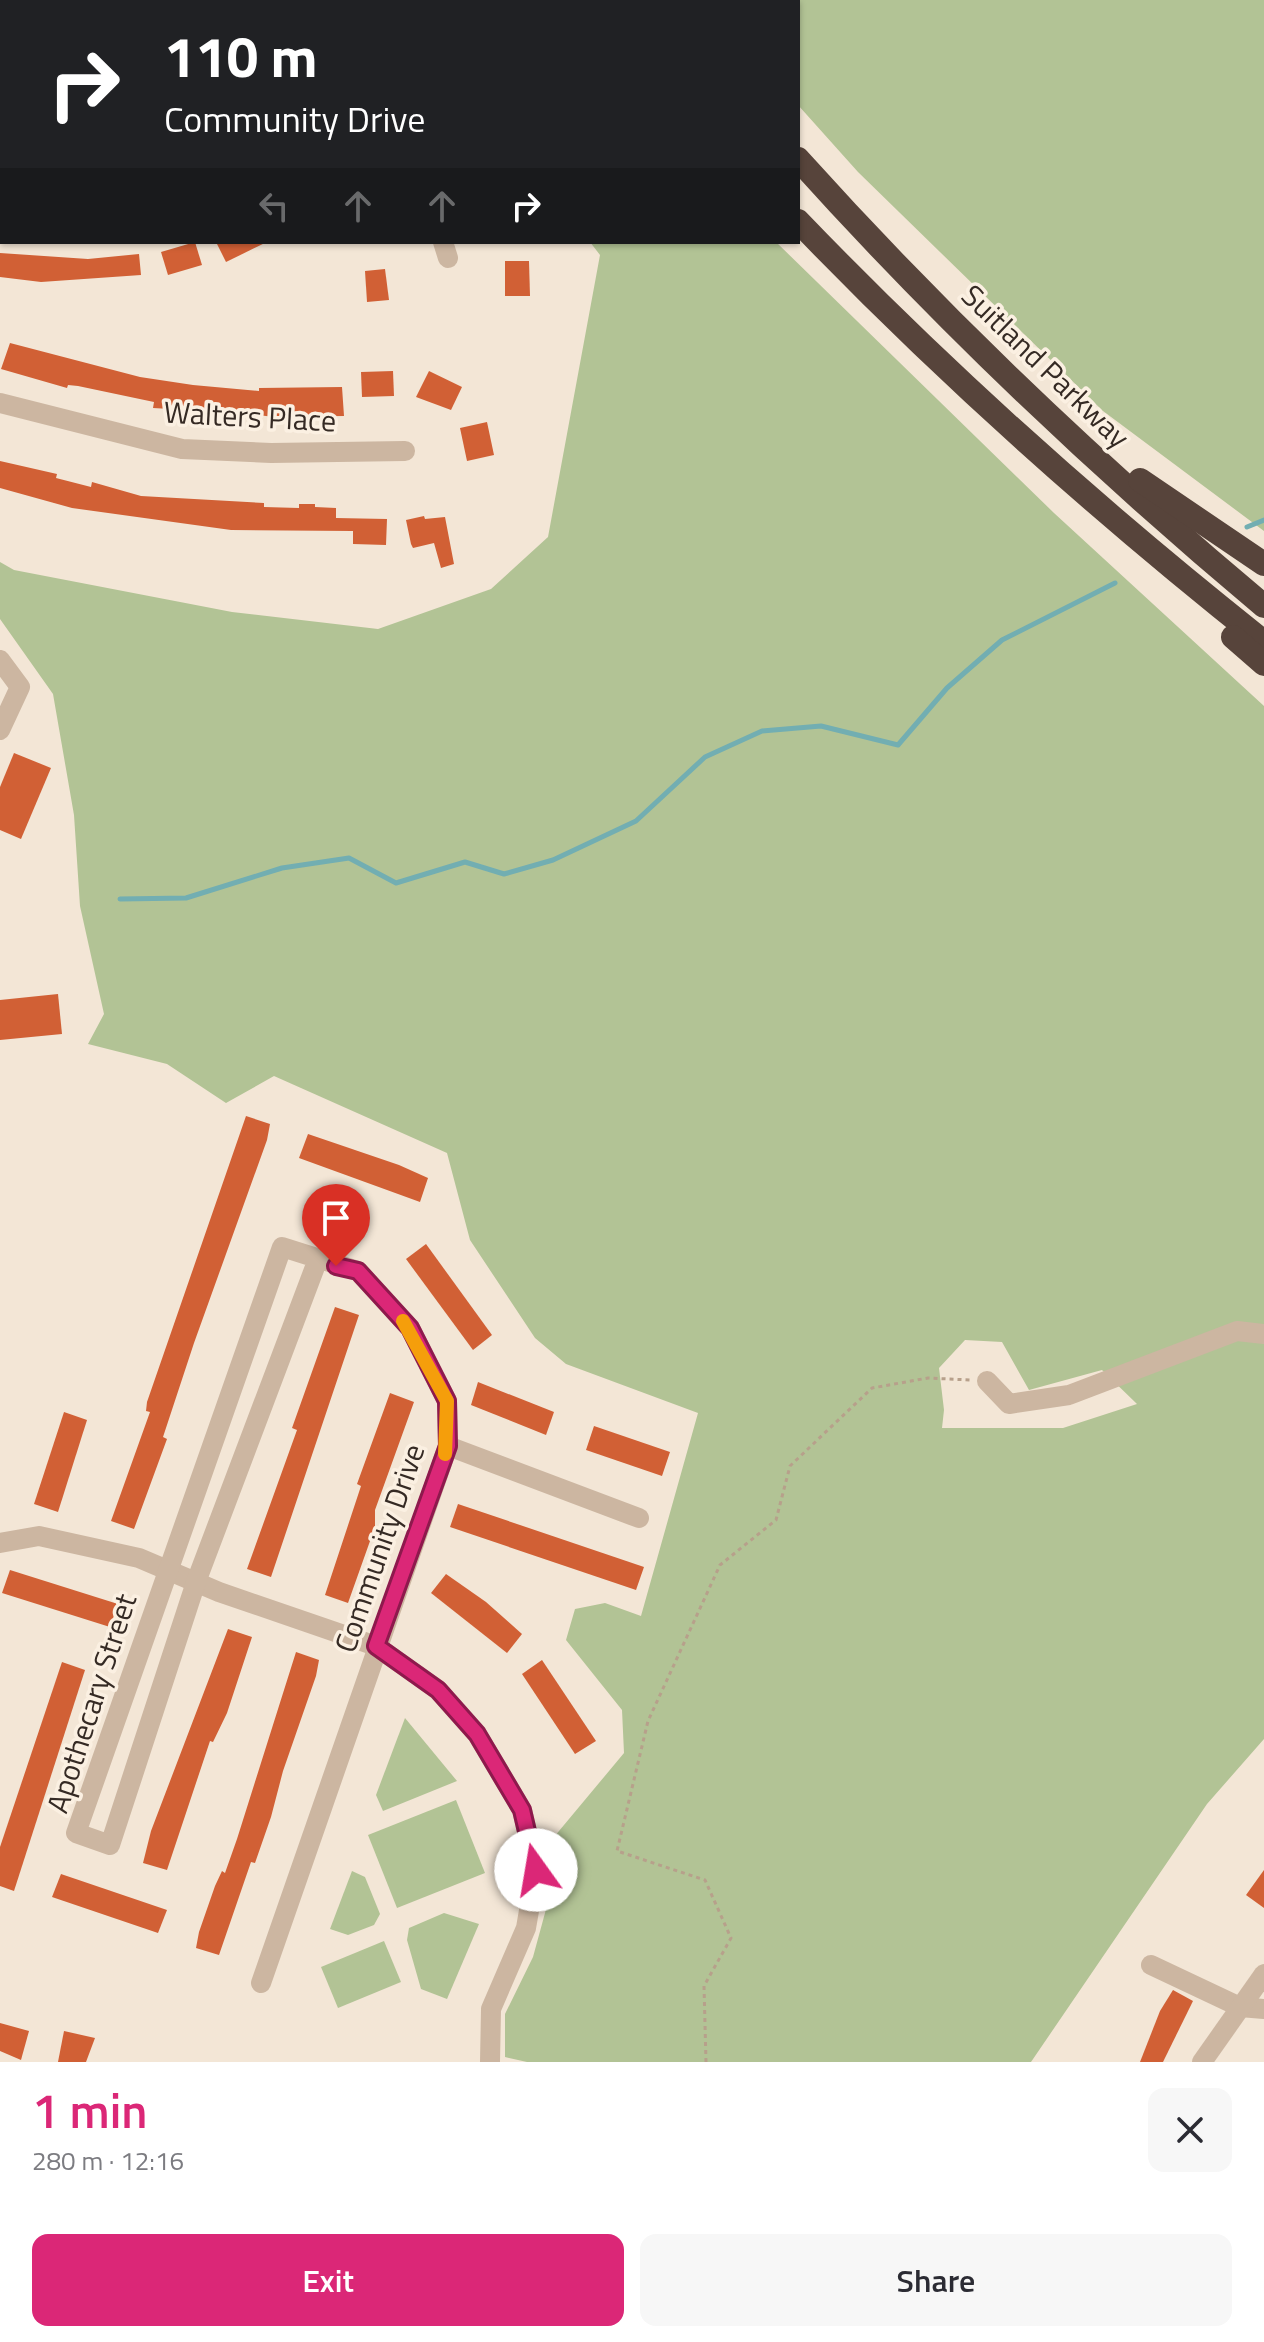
<!DOCTYPE html>
<meta charset="utf-8">
<style>
:root{--surface:#fff;--page:#f7f7f7;--text:#2b2b33;--muted:#7c7c81;--accent:#db2777}
body{margin:0;font-family:"Titillium Web",sans-serif;background:var(--page);color:var(--text);height:100vh;display:flex;flex-direction:column;font-size:30px;white-space:nowrap}
*{box-sizing:border-box;margin:0}
p{font-size:26px;color:var(--muted)}
.icon{flex:none;width:44px;height:44px;fill:none;stroke:currentColor;stroke-width:2;stroke-linecap:round;stroke-linejoin:round}
.map{position:relative;height:2062px;overflow:hidden}
.drawer{display:flex;flex-direction:column;background:var(--surface);flex:1}
.drawer>*{flex:none}
.top-card{position:absolute;left:0px;top:0px;width:800px;height:244px;box-shadow:0 2px 6px #0004;background:#202124;color:#fff;overflow:hidden}
.pin{position:absolute;display:grid;place-items:center;width:68px;height:68px;color:#fff;margin:-82px -34px;border-radius:50% 50% 50% 0;rotate:-45deg;box-shadow:0 0 8px #0007}
.pin .icon{rotate:45deg}
.me{position:absolute;width:88px;margin:-44px;rotate:347deg;stroke-linejoin:round;filter:drop-shadow(0 0 6px #0008)}
.turn{display:flex;align-items:center;gap:28px;height:168px;padding:0 32px;font-size:36px}
.turn .icon{width:104px;height:104px;stroke-width:2.5}
.turn b{display:block;font-size:56px;line-height:68px}
.lanes{display:flex;align-items:center;height:76px;padding:0 32px;background:#0003;justify-content:center;gap:40px;direction:ltr}
.lanes .off{opacity:.35}
.round{display:grid;place-items:center;flex:none;width:84px;height:84px;border-radius:16px;background:var(--page)}
.summary{display:flex;align-items:center;justify-content:space-between;height:136px;padding:0 32px}
h1{font-size:48px;font-weight:600;line-height:60px;color:var(--accent)}
.button{display:flex;gap:16px;margin-top:auto;padding:16px 32px}
.button a{flex:1;height:92px;border-radius:16px;background:var(--accent);color:#fff;font-size:32px;font-weight:600;line-height:92px;text-align:center}
.button a+a{background:var(--page);color:var(--text)}
.map>svg:first-child{display:block}
.green{fill:#b2c395;fill-rule:evenodd}
.lines{fill:none;stroke-linecap:round;stroke-linejoin:round}
.stream{stroke:#72aeb2;stroke-width:5}
.building{fill:#d16035}
.path{stroke:#b7a08b;stroke-width:3;stroke-dasharray:4 4;stroke-linecap:butt}
.minor{stroke:#ccb6a1;stroke-width:20}
.highway{stroke:#57443b;stroke-width:24}
.route-casing{stroke:#8e194d;stroke-width:20}
.route{stroke:#db2777;stroke-width:14}
.slow{stroke:#f59e0b;stroke-width:14}
.labels{text-anchor:middle;dominant-baseline:central;stroke-width:7;stroke-linejoin:round;paint-order:stroke}
.street-label{font-size:30px;fill:#352a24;stroke:#fbf0e2}
</style>
<div class="map">
<svg width="1264" height="2062" viewBox="0 0 1264 2062">
<rect width="100%" height="100%" fill="#f3e6d6"/>
<!-- green -->
<g class="green">
<path d="M704 0H1264V531L1103 411 858 172 798 105V2Z"/>
<path d="M590 242H776L1054 513 1264 706V1739L1207 1804 1031 2062H527L505 2057V2014L533 1957 554 1880V1837L624 1753 622 1710 566 1640 575 1609 605 1603 641 1616 698 1413 566 1364 535 1338 470 1240 447 1153 274 1076 226 1103 167 1064 88 1044 104 1014 80 906 74 815 53 694 0 619V562L14 570 232 612 378 629 491 589 548 537 600 255ZM965 1340 1002 1342 1029 1390 1102 1370 1137 1404 1063 1428H942L944 1410 939 1368Z"/>
<path d="M405 1718 457 1781 383 1811 376 1795Z"/>
<path d="M456 1800 485 1873 397 1908 368 1835Z"/>
<path d="M352 1871 365 1877 380 1914 374 1925 348 1935 330 1929Z"/>
<path d="M444 1913 479 1924 447 1999 421 1989 407 1940 409 1928Z"/>
<path d="M384 1941 401 1982 338 2008 321 1967Z"/>
</g>
<g class="lines">
<!-- stream -->
<g class="stream">
<path d="M1247 527 1264 520"/>
<path d="M120 899 186 898 282 868 349 858 396 883 465 862 504 874 553 860 636 821 705 757 762 731 821 726 898 745 947 688 1002 640 1115 583"/>
</g>
</g>
<!-- building -->
<g class="building">
<path d="M195 242 202 265 168 275 161 252Z"/>
<path d="M216 242H267L226 262Z"/>
<path d="M0 253 88 259 139 254 141 275 41 282 0 277Z"/>
<path d="M505 261H529L530 296H505Z"/>
<path d="M385 269 389 300 367 302 365 271Z"/>
<path d="M10 343 140 377 193 385 259 391V388L342 387 344 416 274 417 233 412H222V416L204 415 205 411 153 408 154 402 78 386 68 385 67 388 1 369Z"/>
<path d="M393 371 394 396 362 397 361 372Z"/>
<path d="M429 371 462 387 451 410 416 397Z"/>
<path d="M487 422 494 455 467 461 460 428Z"/>
<path d="M0 461 57 474 56 478 91 487 92 482 141 496 264 503V507L299 508V504H315V507L336 508V518L387 519 386 545 353 544V531L231 530 72 508 0 488Z"/>
<path d="M424 516 425 519 445 517 454 564 441 568 434 543 413 548 411 544 406 520Z"/>
<path d="M14 753 51 768 21 839 0 830V787Z"/>
<path d="M58 994 62 1034 0 1040V1000Z"/>
<path d="M246 1116 270 1124 267 1140 194 1343 163 1437 167 1439 134 1529 111 1521 150 1412 146 1411 147 1402Z"/>
<path d="M308 1134 399 1165 428 1178 420 1202 299 1158Z"/>
<path d="M426 1244 492 1335 473 1350 406 1259Z"/>
<path d="M335 1307 359 1315 271 1577 247 1569 297 1430 292 1428Z"/>
<path d="M478 1382 554 1412 546 1435 471 1405Z"/>
<path d="M390 1393 414 1402 375 1510V1527L348 1603 325 1595 361 1486 357 1484Z"/>
<path d="M64 1412 87 1420 58 1512 34 1504Z"/>
<path d="M594 1426 670 1452 662 1476 586 1450Z"/>
<path d="M458 1504 644 1567 636 1590 450 1527Z"/>
<path d="M10 1570 118 1604 110 1627 2 1593Z"/>
<path d="M446 1574 486 1602 522 1634 507 1653 431 1593Z"/>
<path d="M228 1629 252 1637 227 1713 213 1742 210 1741 167 1870 143 1863 151 1831Z"/>
<path d="M296 1652 319 1660 316 1676 283 1771 271 1817 255 1863 251 1862 219 1955 196 1948 199 1932 215 1886 222 1871 225 1873 237 1839Z"/>
<path d="M542 1660 596 1741 575 1754 522 1674Z"/>
<path d="M62 1662 85 1670 14 1891 0 1886V1847Z"/>
<path d="M1264 1870V1908L1246 1895Z"/>
<path d="M61 1874 167 1910 158 1933 52 1897Z"/>
<path d="M1173 1990 1193 2001 1163 2062H1140L1160 2011Z"/>
<path d="M0 2023 29 2031 21 2060 0 2051Z"/>
<path d="M64 2031 95 2038 86 2062H58Z"/>
</g>
<g class="lines">
<!-- path -->
<path class="path" d="M706 2062 704 1986 731 1938 705 1880 617 1851 648 1721 720 1565 776 1520 790 1466 872 1388 928 1378 970 1380"/>
<!-- minor -->
<g class="minor">
<path d="M206 0 214 2"/>
<path d="M71 2 78 0"/>
<path d="M0 25H2"/>
<path d="M0 213H2"/>
<path d="M443 242 448 258"/>
<path d="M0 403 182 449 271 453 405 451"/>
<path d="M0 660 20 687 0 730"/>
<path d="M987 1381 1009 1404 1069 1395 1237 1331 1264 1334"/>
<path d="M448 1446 639 1518"/>
<path d="M0 1543 39 1536 139 1558 219 1592 376 1646 438 1690 477 1734 522 1810 536 1870 526 1928 491 2009 490 2062"/>
<path d="M1151 1965 1240 2007 1264 2009"/>
<path d="M261 1983 448 1446 447 1401 410 1328 358 1271 282 1247 76 1833 110 1845 196 1582 318 1259"/>
<path d="M1202 2062 1264 1974"/>
</g>
<!-- highway -->
<g class="highway">
<path d="M595 0 597 2"/>
<path d="M661 0 663 2"/>
<path d="M798 159C942 319 1099 468 1264 606"/>
<path d="M798 221C943 372 1100 512 1264 642"/>
<path d="M1140 480 1264 564"/>
<path d="M1233 637 1264 664"/>
</g>
</g>
<g class="lines">
<!-- route casing -->
<g class="route-casing">
<path id="route" d="M336 1266 358 1271 410 1328 447 1401 448 1446 376 1646 438 1690 477 1734 522 1810 536 1870"/>
</g>
<!-- route -->
<use href="#route" class="route"/>
<!-- slow -->
<path class="slow" d="M403 1321 447 1401 445 1454"/>
</g>
<g class="labels">
<!-- street labels -->
<g class="street-label">
<text transform="translate(1046 366) rotate(44)">Suitland Parkway</text>
<text transform="translate(250 416) rotate(3)">Walters Place</text>
<text transform="translate(379 1548) rotate(-71)">Community Drive</text>
<text transform="translate(91 1703) rotate(-72)">Apothecary Street</text>
</g>
</g>
</svg>
<div class="pin" style="left:336px;top:1266px;background:#d93025"><svg class="icon" aria-label="arrive" viewBox="0 0 24 24"><path d="M6 21V4h12l-3 4 3 4H6"/></svg></div>
<svg class="me" style="left:536px;top:1870px" viewBox="-20 -20 40 40"><circle r="19" fill="#fff"/><path d="M0-13L10 11 0 6-10 11z" fill="#db2777"/></svg>
<div class="top-card">
<div class="turn"><svg class="icon" aria-label="right" viewBox="0 0 24 24"><path d="M7 20v-9h11M14 6l5 5-5 5"/></svg><div><b>110 m</b>Community Drive</div></div>
<div class="lanes"><svg class="icon off" aria-label="left" viewBox="0 0 24 24"><path d="M17 20v-9H6M10 6l-5 5 5 5"/></svg><svg class="icon off" aria-label="ahead" viewBox="0 0 24 24"><path d="M12 20V5M6 11l6-6 6 6"/></svg><svg class="icon off" aria-label="ahead" viewBox="0 0 24 24"><path d="M12 20V5M6 11l6-6 6 6"/></svg><svg class="icon" aria-label="right" viewBox="0 0 24 24"><path d="M7 20v-9h11M14 6l5 5-5 5"/></svg></div>
</div>
</div>
<section class="drawer">
<div class="summary"><div><h1>1 min</h1><p>280 m · 12:16</p></div><a class="round"><svg class="icon" aria-label="close" viewBox="0 0 24 24"><path d="M6 6l12 12M18 6L6 18"/></svg></a></div>
<div class="button"><a>Exit</a><a>Share</a></div>
</section>
